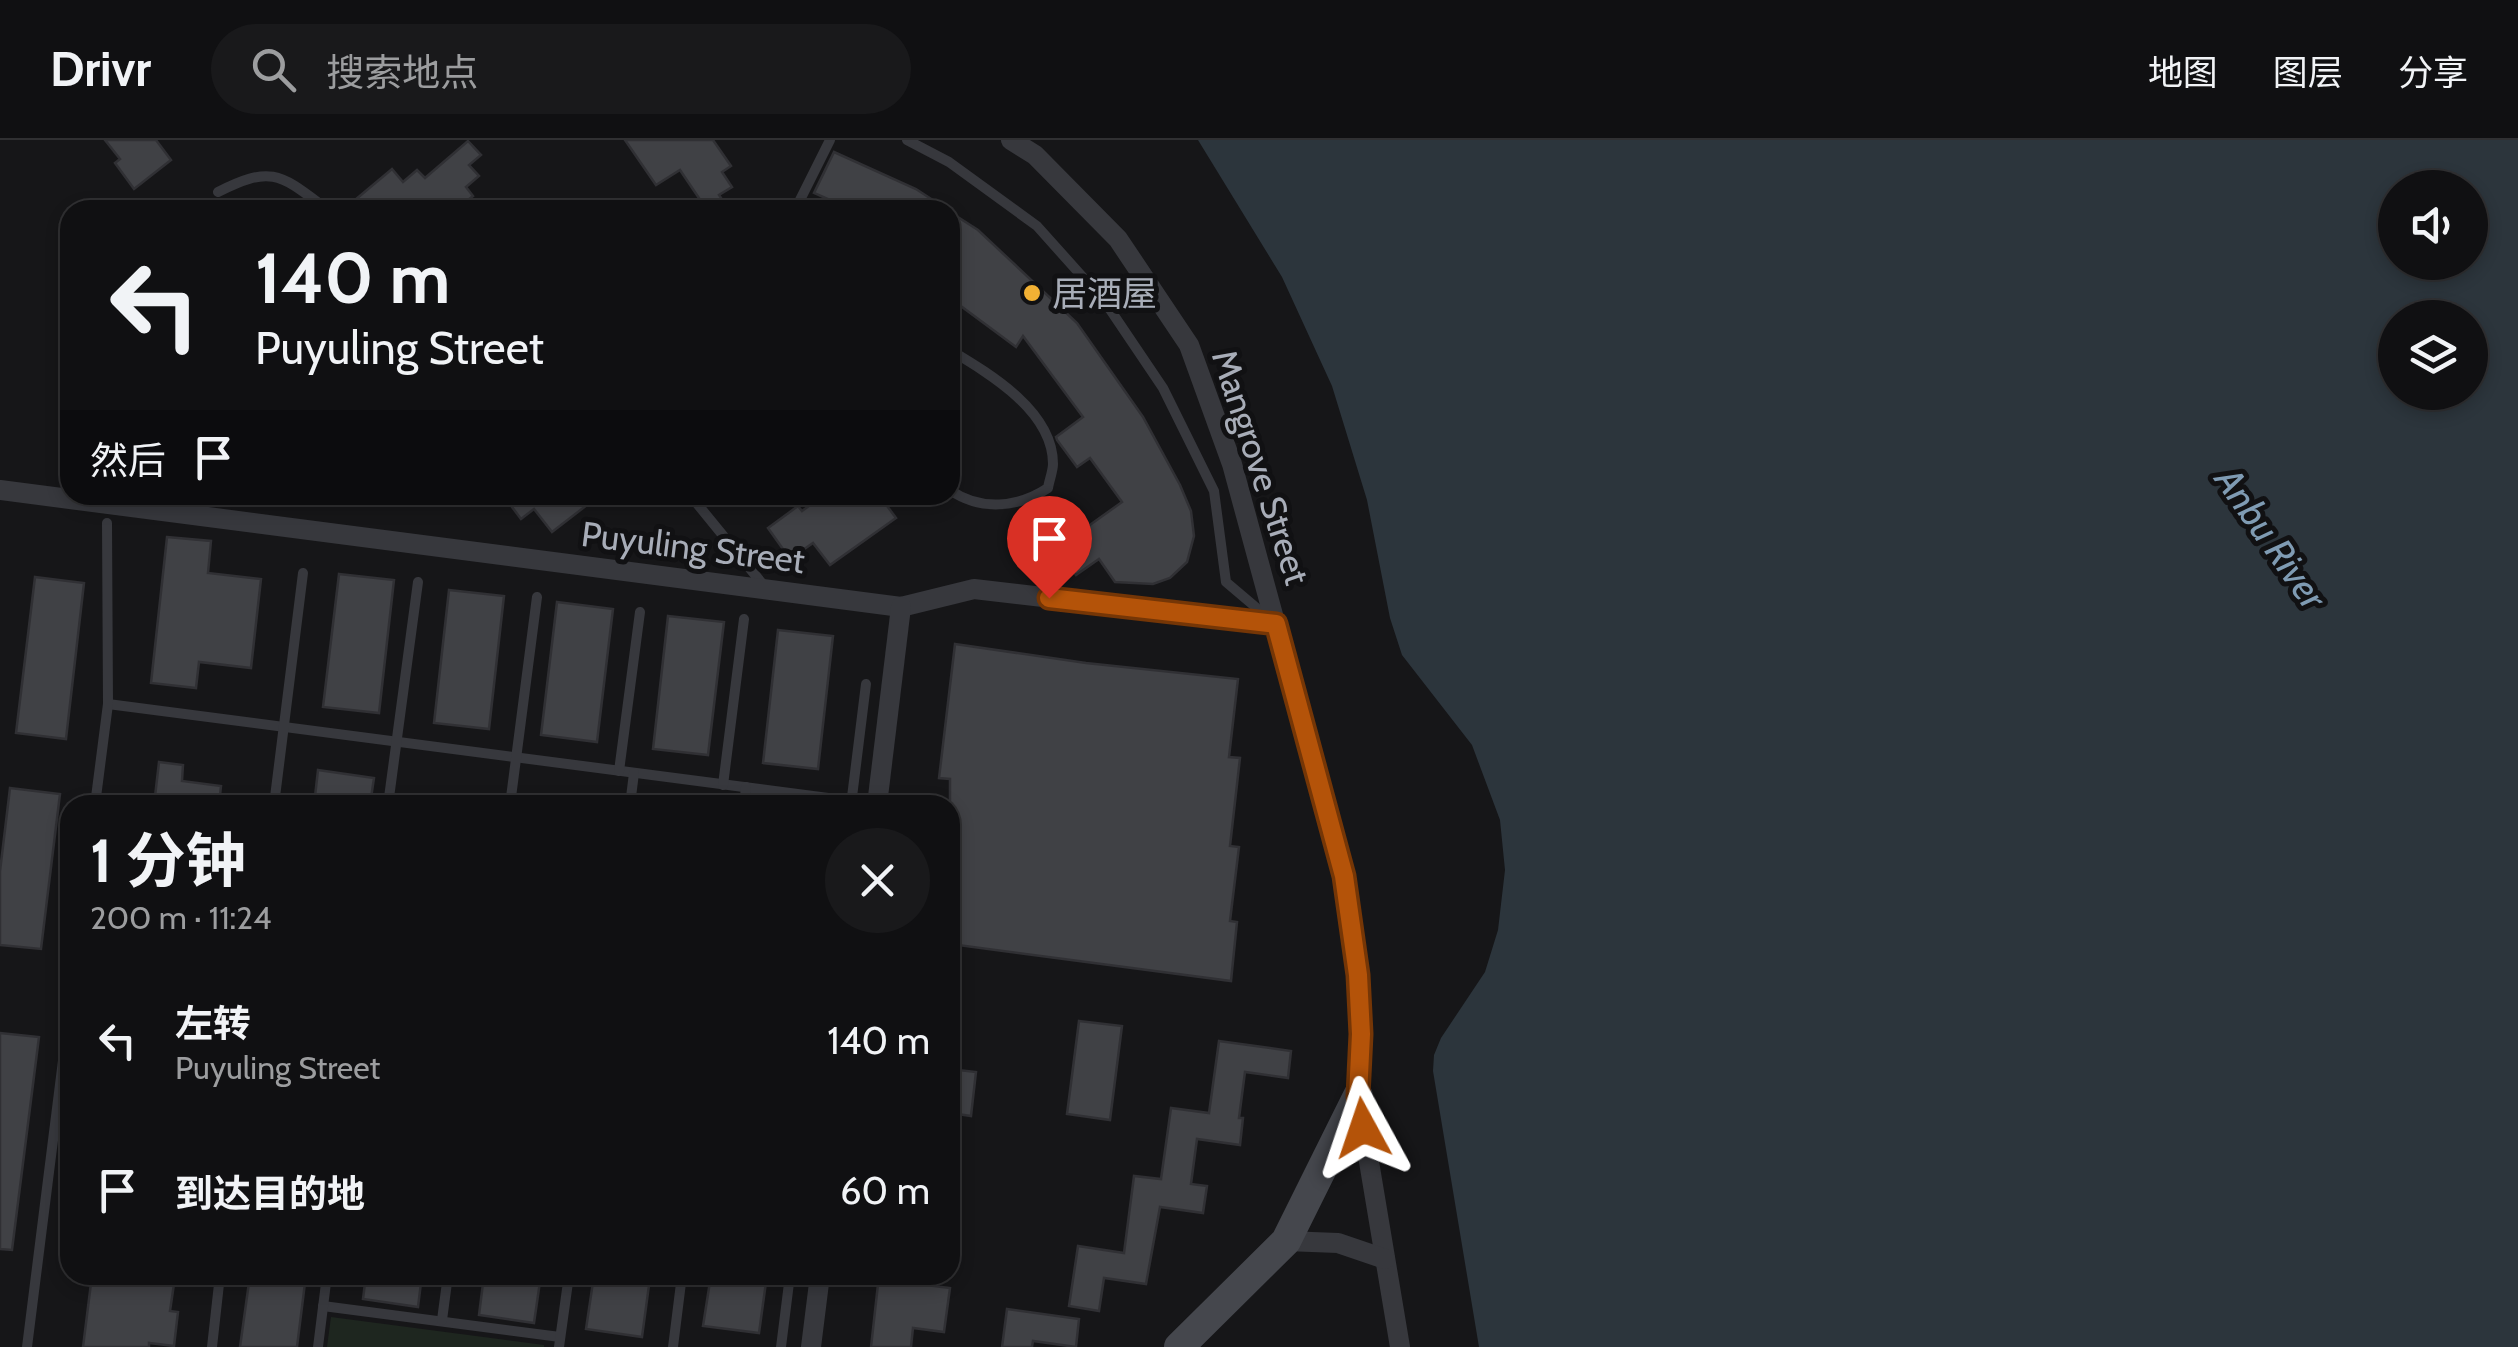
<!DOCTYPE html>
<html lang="zh">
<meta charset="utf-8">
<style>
:root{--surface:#101012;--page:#19191b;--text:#f1f3f6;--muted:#9c9d9f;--line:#303032}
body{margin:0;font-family:Cabin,"Noto Sans SC",sans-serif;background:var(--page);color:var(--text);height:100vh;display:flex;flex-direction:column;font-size:38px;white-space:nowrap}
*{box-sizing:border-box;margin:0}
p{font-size:32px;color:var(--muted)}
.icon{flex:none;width:55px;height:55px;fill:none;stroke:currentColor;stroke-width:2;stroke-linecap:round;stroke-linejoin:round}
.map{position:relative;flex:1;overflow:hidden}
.drawer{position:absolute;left:60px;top:655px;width:900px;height:490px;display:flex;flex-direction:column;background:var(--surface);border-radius:30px;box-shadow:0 5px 15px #0003,0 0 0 2px var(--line)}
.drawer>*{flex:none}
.guide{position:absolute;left:60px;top:60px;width:900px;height:305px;border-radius:30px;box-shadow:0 5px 15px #0003,0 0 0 2px var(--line);background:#101012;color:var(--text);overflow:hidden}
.fabs{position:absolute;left:2378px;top:30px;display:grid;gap:20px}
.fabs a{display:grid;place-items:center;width:110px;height:110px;border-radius:50%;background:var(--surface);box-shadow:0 5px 15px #0003,0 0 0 2px var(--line);font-size:50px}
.pin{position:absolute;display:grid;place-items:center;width:85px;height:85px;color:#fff;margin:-102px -42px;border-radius:50% 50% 50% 0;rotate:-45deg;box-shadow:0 0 10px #0007}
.pin .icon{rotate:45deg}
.me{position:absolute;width:110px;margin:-55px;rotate:355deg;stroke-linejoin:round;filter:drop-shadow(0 0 8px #0008)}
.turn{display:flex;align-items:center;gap:35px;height:210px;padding:0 30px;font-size:45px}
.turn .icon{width:130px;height:130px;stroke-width:2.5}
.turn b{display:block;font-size:70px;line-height:85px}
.then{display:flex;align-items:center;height:95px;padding:0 30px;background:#0003;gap:20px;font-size:38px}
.round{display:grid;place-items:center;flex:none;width:105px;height:105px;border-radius:52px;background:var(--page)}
.head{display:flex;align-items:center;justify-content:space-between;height:170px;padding:0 30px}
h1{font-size:60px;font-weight:700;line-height:75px}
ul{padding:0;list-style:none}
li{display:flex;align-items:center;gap:30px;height:150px;padding:0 30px}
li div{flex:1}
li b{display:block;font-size:38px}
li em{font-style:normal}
header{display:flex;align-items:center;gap:60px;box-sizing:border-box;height:140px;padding:0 50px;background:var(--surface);border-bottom:2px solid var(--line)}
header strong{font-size:48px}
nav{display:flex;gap:55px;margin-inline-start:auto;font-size:35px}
.search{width:700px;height:90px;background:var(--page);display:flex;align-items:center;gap:25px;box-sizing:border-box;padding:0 35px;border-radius:55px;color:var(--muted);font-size:38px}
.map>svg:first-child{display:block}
.green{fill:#1e261f}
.water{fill:#2c353c;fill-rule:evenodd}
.building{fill:#404145;stroke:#303034;stroke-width:2.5}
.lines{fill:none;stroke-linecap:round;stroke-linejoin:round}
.lane{stroke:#37383d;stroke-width:10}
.street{stroke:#37383d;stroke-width:20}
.secondary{stroke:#45474d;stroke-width:30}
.route-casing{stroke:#753606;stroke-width:25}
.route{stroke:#b45309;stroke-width:18}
.poi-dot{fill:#f2b134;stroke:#111113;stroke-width:4}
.labels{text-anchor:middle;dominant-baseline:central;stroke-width:10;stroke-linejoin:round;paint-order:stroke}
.poi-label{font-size:35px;fill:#a8adb8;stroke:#111113;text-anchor:start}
.street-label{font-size:35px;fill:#a8adb8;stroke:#111113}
.water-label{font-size:38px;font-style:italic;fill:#7f9bb3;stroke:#111113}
</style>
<header>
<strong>Drivr</strong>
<div class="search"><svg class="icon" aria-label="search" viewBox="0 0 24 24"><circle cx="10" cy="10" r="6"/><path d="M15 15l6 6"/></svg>搜索地点</div>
<nav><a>地图</a><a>图层</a><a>分享</a></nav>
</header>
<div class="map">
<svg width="2518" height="1207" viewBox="0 0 2518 1207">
<rect width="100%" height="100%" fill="#161618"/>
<!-- green -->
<path class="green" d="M331 1177 544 1205V1207H327Z"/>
<!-- water -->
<path class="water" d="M1198 0H2518V1207H1479L1433 931 1434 915 1441 898 1485 832 1498 790 1505 730 1500 680 1472 605 1402 515 1390 478 1367 360 1332 246 1282 137ZM2395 48H2470V122H2395ZM2395 178H2470V252H2395Z"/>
<!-- building -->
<g class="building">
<path d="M105 0H156L171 20 134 49 115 23 120 19Z"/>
<path d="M625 0H713L731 26 722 32 732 47 719 55 729 70H707L680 30 656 45Z"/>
<path d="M468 1 481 15 469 25 479 36 466 47 473 56 456 70H343L392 29 403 42 417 30 425 38Z"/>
<path d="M834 12 916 49 948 70H834L839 64 814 53Z"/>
<path d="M950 72 978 90 1077 183 1143 277 1180 345 1191 371 1194 396 1187 422 1170 438 1153 444 1115 442 1099 419 1076 435 1053 404 1084 382 1087 387 1122 362 1090 318 1077 327 1057 300 1056 297 1083 277 1023 196 1016 207 950 158Z"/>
<path d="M503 355H600L552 392 534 369 521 379Z"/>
<path d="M824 355H879L896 378 830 425 813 403 790 419 768 388 798 366 802 371Z"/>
<path d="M167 397 211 401 208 433 261 439 251 528 199 522 196 548 151 543Z"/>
<path d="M339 434 394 440 379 573 323 567Z"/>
<path d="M35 437 84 443 66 599 16 593Z"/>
<path d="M449 450 504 456 489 589 434 583Z"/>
<path d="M557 462 613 469 597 602 541 595Z"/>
<path d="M668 476 724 482 708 615 653 609Z"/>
<path d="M778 490 833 496 818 629 763 623Z"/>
<path d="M955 504 1086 523 1238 539 1229 617 1240 618 1230 706 1239 707 1230 781 1237 782 1231 841 950 804V639L939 638Z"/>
<path d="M159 622 183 625 182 641 221 646 219 665H154Z"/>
<path d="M318 630 374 638 370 665H314Z"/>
<path d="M10 648 60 654 41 809 0 805V731Z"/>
<path d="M1079 881 1122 886 1110 980 1067 974Z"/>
<path d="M0 893 39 897 12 1110 0 1109Z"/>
<path d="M1219 901 1291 911 1288 938 1245 932 1239 978H1243L1240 1005 1197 999 1191 1044 1207 1046 1203 1073 1160 1067 1146 1144 1104 1138 1099 1171 1069 1166 1078 1106 1124 1113 1134 1036 1161 1039 1171 968 1209 973Z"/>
<path d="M950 929 976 932 971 976 950 973Z"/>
<path d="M92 1135H161L160 1142 174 1144 170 1171 178 1172 174 1206 149 1203V1207H83Z"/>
<path d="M250 1135H306L297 1207H240Z"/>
<path d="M366 1135H422L418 1167 363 1159Z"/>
<path d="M484 1135H541L534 1183 479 1175Z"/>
<path d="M594 1135 650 1138 642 1197 586 1189Z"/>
<path d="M711 1135H767L759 1193 703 1186Z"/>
<path d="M879 1135H919L918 1144 950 1148 944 1192 913 1188 911 1207H871Z"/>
<path d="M1007 1169 1079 1179 1076 1207 1033 1201 1032 1207H1002Z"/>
</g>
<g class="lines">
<!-- lane -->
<g class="lane">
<path d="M907 0 949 22 1037 86 1105 162 1163 248 1214 351 1226 442 1272 481"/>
<path d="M218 52C273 24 281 35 328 70"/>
<path d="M795 70 830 0"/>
<path d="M950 210C990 234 1053 271 1053 324 1053 331 1049 341 1048 348 1018 368 980 371 950 350"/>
<path d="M690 355 765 447"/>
<path d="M108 564 851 661"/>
<path d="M619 631 640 472"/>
<path d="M723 645 744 479"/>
<path d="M95 665 108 564 107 383"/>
<path d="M274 665 303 433"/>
<path d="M388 665 418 442"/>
<path d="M510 665 537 457"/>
<path d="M630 665 634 633"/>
<path d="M744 665 746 647"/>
<path d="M851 665 866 544"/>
<path d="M323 1166 560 1197"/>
<path d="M442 1180 448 1135"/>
<path d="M27 1207 70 865"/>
<path d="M212 1207 220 1135"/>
<path d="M318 1207 327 1135"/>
<path d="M559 1207 569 1135"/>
<path d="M673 1207 682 1135"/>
<path d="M781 1207 790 1135"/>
</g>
<!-- street -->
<g class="street">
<path d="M1011 0 1035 15 1118 99 1189 205 1232 324 1344 736 1358 835 1361 893 1358 956 1400 1207"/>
<path d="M0 350 901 467 974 449 1276 484"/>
<path d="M877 665 901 467"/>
<path d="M1286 1101 1338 1103 1385 1119"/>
<path d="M811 1207 820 1135"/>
</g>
<!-- secondary -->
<path class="secondary" d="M1179 1207 1286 1101 1358 956"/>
</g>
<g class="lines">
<!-- route casing -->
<g class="route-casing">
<path id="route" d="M1049 458 1276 484 1344 736 1358 835 1361 894 1358 956 1363 988"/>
</g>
<!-- route -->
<use href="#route" class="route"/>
</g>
<!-- markers -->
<circle class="poi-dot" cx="1032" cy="153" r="10"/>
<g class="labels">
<!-- poi labels -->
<g class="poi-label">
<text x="1052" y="153">居酒屋</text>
</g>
<!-- street labels -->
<g class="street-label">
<text transform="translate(1261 327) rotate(72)">Mangrove Street</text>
<text transform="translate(693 407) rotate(7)">Puyuling Street</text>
</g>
<!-- water labels -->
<g class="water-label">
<text transform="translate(2271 398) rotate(55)">Anbu River</text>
</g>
</g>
</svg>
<div class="fabs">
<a><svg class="icon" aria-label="sound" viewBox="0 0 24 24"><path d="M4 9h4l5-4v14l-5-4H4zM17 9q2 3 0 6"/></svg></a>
<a><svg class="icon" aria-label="layers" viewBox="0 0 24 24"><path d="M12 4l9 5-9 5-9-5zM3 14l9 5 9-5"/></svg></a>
</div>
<div class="pin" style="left:1049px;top:458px;background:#d93025"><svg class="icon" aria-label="arrive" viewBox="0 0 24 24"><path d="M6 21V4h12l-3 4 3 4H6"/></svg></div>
<svg class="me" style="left:1363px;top:988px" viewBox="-20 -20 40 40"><path d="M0-17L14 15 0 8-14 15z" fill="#b45309" stroke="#fff" stroke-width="4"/></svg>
<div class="guide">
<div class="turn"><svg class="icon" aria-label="left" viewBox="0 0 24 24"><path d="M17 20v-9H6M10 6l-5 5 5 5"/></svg><div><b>140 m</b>Puyuling Street</div></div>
<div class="then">然后<svg class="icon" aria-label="arrive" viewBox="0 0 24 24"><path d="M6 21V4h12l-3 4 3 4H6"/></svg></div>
</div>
<section class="drawer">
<div class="head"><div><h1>1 分钟</h1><p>200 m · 11:24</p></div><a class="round"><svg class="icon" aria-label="close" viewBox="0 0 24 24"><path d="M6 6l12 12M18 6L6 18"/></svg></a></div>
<ul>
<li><svg class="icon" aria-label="left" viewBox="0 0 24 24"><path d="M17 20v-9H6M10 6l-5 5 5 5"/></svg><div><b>左转</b><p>Puyuling Street</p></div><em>140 m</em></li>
<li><svg class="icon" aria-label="arrive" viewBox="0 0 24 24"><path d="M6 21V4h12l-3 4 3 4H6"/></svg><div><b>到达目的地</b></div><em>60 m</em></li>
</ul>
</section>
</div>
